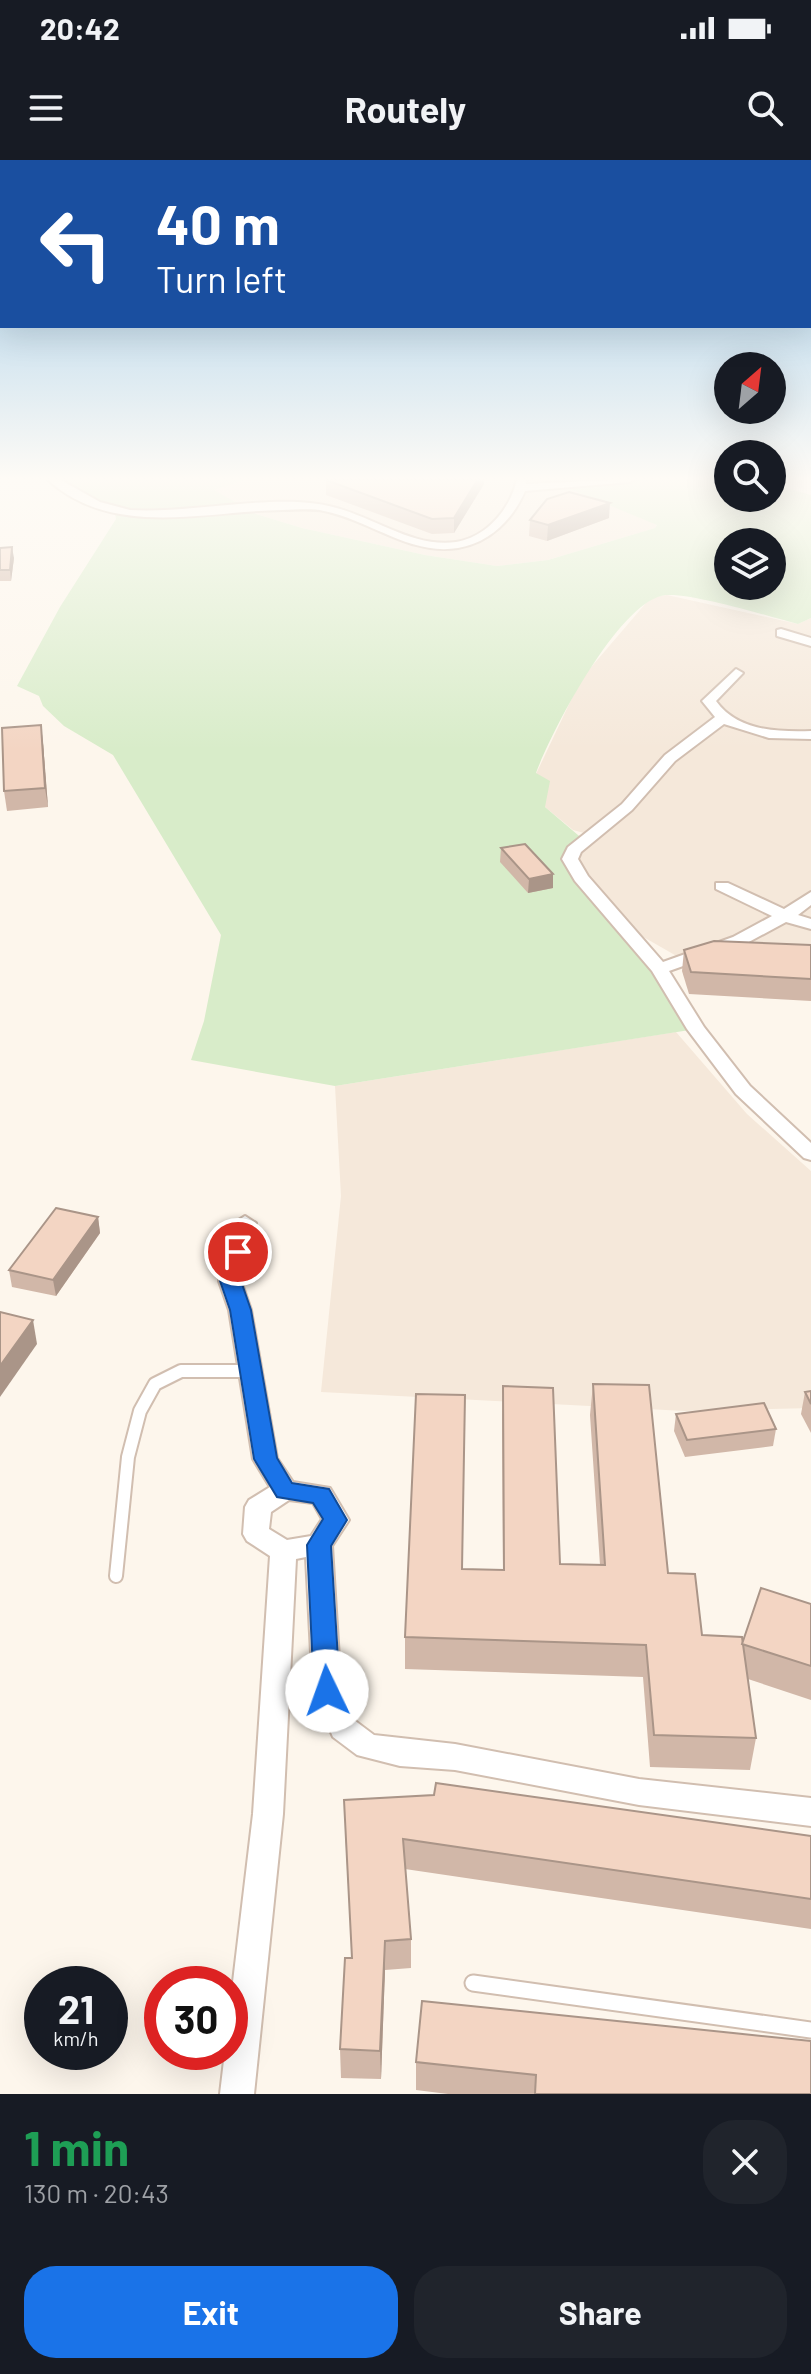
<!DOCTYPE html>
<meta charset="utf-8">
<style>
:root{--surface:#171b24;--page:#20242c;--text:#f1f3f6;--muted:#9ea1a6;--accent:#1a73e8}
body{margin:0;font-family:Barlow,sans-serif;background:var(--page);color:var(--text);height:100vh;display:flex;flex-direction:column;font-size:30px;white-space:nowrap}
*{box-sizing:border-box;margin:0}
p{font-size:26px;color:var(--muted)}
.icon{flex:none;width:44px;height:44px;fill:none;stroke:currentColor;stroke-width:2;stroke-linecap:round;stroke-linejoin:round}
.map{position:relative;height:1934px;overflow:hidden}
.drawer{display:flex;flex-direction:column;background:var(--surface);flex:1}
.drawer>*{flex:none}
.top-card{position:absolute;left:0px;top:0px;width:812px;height:168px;box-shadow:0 8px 32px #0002;background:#1a4fa0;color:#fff;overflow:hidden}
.needle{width:52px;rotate:28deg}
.controls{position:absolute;left:714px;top:192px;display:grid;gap:16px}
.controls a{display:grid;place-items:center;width:72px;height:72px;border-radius:50%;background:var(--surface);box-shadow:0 8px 32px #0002;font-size:40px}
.speed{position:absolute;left:24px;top:1806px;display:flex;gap:16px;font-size:40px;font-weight:700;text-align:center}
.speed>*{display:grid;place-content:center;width:104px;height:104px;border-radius:50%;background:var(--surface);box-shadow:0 8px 32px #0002;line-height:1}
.speed small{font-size:20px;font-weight:400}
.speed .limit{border:12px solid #d22;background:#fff;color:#111}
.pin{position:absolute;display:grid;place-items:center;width:68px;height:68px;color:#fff;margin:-34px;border:4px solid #fff;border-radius:50%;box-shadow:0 2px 8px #0007}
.me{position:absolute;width:88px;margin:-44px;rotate:357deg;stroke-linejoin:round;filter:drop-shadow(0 0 6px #0008)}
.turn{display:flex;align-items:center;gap:28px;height:168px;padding:0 24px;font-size:36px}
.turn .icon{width:104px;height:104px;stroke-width:2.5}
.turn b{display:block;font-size:56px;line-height:68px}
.round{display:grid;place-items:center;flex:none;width:84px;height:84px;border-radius:32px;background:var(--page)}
.head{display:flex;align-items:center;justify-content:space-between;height:136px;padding:0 24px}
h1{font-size:48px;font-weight:700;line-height:60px;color:#1e9e55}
.primary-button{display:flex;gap:16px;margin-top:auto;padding:16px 24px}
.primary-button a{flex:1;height:92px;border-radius:32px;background:var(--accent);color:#fff;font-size:32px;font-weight:700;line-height:92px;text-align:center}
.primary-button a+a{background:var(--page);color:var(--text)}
.status{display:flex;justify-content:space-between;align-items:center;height:56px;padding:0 40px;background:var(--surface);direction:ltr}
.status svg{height:22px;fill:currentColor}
header{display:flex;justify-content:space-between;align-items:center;height:104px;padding:0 24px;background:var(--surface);font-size:36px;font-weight:700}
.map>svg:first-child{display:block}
.residential{fill:#f5e8da}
.green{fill:#d8ecc9;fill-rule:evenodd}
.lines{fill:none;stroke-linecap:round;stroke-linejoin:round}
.lane-far1-casing{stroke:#d1beb0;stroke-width:16}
.lane-casing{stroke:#d1beb0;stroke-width:19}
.street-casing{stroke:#d1beb0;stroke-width:4}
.lane-far1{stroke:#fff;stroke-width:12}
.lane{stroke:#fff;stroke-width:15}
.street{fill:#fff;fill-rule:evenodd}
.wall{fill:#d1b7a8}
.shaded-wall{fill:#aa9588}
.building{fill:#f3d5c3;stroke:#aa9588;stroke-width:2}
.route{fill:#1a73e8;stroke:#114b97;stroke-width:2}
</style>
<div class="status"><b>20:42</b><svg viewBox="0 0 49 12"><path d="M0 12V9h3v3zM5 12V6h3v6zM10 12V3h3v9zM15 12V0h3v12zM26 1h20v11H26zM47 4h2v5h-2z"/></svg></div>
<header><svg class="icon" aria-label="menu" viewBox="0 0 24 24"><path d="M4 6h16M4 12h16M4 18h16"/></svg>Routely<svg class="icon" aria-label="search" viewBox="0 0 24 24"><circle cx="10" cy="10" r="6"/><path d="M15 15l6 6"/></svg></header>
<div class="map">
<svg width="811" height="1934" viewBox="0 0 811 1934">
<rect width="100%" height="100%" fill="#fdf6ec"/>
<!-- residential -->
<g class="residential">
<path d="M248 319H546L657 364 655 368 548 400 497 406 425 395 302 368 256 354 213 330Z"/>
<path d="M667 435 798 464 811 458V809L680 798 640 775 586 717 579 702 578 693 595 676 573 670 545 647 536 614 581 519 646 443 654 437Z"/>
<path d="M676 872 747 954 811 1011V1248L685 1251 321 1232 341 1036 335 926Z"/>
</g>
<!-- green -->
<path class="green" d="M61 319H248L214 330 256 354 302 368 425 395 497 406 548 400 655 368 657 365 546 319H728V338H772V324L811 335V458L798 464C767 456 694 433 666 435 620 439 551 572 536 613L550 621 545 647 585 681 571 694 696 869 335 926 191 900 204 861 221 775 113 595 64 566 43 546 39 536 17 526 60 447 116 359 114 349ZM728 382H772V426H728Z"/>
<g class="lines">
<!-- lane-far1 casing -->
<g class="lane-far1-casing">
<path id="lane-far1" d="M116 1416 128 1297 140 1251 155 1224 181 1211H250"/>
</g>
<!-- lane casing -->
<g class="lane-casing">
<path id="lane" d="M473 1823 811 1870"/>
</g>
<!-- street casing -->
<g class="street-casing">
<g id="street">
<path d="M47 319H59L100 342 130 350C192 354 278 332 333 347 374 357 413 388 456 382 487 377 511 348 517 319H527L526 324 635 319 630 322 525 331C513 359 490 383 458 388 410 396 370 360 324 351 311 348 296 350 282 350 203 351 112 379 47 319Z"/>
<path d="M781 469 811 478V486L777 476V470Z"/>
<path d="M736 509 743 513 716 541C737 571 778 572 811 571V579L769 578 724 564 675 601 632 650 581 692 578 699 588 716 663 802 733 777 772 756 716 729V723H728L784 749 811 732V745L798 755 811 759V769L786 762 745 784 669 811 704 867 750 926 811 983V1000L804 998 736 934 687 869 652 811 575 721 562 699 568 687 622 644 665 595 715 557 702 541Z"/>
<path d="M245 1056 256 1063 241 1121 251 1150 277 1298 293 1322 330 1328 349 1360 332 1386 341 1531 354 1560 374 1575 455 1584 639 1619 811 1638V1666L639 1645 455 1610 400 1606 357 1595 333 1577 313 1531 306 1397 296 1399 283 1654 254 1934H220L225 1892H230V1847L253 1654 270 1396 247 1381 243 1374 245 1347 249 1340 270 1327 253 1299 229 1150 219 1121 234 1063ZM289 1340 313 1343 322 1359 311 1376 287 1380 269 1369 271 1352Z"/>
</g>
</g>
<!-- lane-far1 -->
<use href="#lane-far1" class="lane-far1"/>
<!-- lane -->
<use href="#lane" class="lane"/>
<!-- street -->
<use href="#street" class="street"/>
</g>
<!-- wall -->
<g class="wall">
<path d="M328 319H484V324L454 373 432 374 326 335V320Z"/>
<path d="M609 358 547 381 529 376 530 360Z"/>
<path d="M0 388 14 398 11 421H0Z"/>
<path d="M43 583 48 647 7 651 4 631Z"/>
<path d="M501 688 553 728 528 733 500 702Z"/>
<path d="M811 785V841L689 834 682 811 684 790Z"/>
<path d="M98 1057 100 1073 56 1136 12 1127 9 1110Z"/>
<path d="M593 1224 668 1413 702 1475 743 1484 811 1444V1540L748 1519 756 1578 750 1610 650 1607 643 1517 405 1509V1477L462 1409 503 1410 502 1258 503 1226 560 1404 600 1405 590 1255Z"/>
<path d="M811 1231V1273L801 1254 805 1232Z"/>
<path d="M676 1254 776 1269 773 1286 685 1297 674 1271Z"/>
<path d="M345 1670 811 1676V1769L405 1709 411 1779V1808L385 1810 381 1919 341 1918 340 1889 352 1798Z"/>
<path d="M416 1902 811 1934H448L416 1930Z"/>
</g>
<!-- shaded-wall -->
<g class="shaded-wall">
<path d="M478 319H484V324L454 373V358Z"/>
<path d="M610 343 609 358 547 381 548 365Z"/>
<path d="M12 387 14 398 11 421 10 410Z"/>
<path d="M41 565 43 583 48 647 45 628Z"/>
<path d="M553 714V728L528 733 529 719Z"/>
<path d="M98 1057 100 1073 56 1136 53 1120Z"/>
<path d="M33 1160 37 1184 0 1237V1206Z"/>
<path d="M385 1781V1810L381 1919 380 1891Z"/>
</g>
<!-- building -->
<g class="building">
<path d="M328 319H478L454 358 432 359 326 320Z"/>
<path d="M569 332 610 343 548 365 530 360 547 339Z"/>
<path d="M12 387 10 410H0V388Z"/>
<path d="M41 565 45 628 4 631 2 568Z"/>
<path d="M525 684 553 714 529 719 501 688Z"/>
<path d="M714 781 811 785V819L691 812 684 790Z"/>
<path d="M56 1048 98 1057 53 1120 9 1110Z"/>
<path d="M0 1152 33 1160 0 1206Z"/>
<path d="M593 1224 649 1225 668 1413 695 1414 702 1475 742 1477 756 1578 654 1575 646 1485 405 1477 416 1234 465 1235 462 1409 504 1410 503 1226 553 1228 560 1404 605 1405Z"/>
<path d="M811 1231V1244L805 1232Z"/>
<path d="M764 1243 776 1269 687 1280 676 1254Z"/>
<path d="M761 1428 811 1444V1506L742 1484Z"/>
<path d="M436 1623 811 1676V1739L403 1679 411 1779 385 1781 380 1891 340 1889 345 1798H352L344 1640 434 1635Z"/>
<path d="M422 1841 811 1881V1934H535L536 1915 416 1902Z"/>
</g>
<!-- sky -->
<linearGradient id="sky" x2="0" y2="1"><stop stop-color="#97c7e8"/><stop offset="0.54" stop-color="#fefbf6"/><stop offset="1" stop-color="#fefbf6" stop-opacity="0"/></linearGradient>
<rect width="811" height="590" fill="url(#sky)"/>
<!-- route -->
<path class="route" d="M238 1085 248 1092 241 1121 251 1150 277 1298 292 1323 329 1329 347 1360 331 1386 340 1531 336 1538 327 1542 318 1538 314 1531 307 1385 323 1359 313 1343 277 1337 254 1299 230 1150 220 1121 228 1092Z"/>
</svg>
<div class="controls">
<a><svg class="needle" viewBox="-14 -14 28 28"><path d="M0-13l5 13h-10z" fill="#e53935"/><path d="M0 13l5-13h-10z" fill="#9ea1a6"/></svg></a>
<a><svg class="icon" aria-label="search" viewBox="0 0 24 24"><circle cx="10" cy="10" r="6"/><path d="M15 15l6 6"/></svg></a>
<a><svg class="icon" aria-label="layers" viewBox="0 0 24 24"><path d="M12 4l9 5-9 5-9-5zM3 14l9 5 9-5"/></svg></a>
</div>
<div class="speed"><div>21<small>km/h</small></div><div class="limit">30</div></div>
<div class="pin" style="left:238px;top:1092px;background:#d93025"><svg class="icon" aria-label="arrive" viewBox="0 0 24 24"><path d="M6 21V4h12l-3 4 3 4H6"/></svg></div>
<svg class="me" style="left:327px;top:1531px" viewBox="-20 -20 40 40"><circle r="19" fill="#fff"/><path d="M0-13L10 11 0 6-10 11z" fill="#1a73e8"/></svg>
<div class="top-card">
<div class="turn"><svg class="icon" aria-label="left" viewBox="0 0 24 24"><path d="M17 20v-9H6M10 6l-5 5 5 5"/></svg><div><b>40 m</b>Turn left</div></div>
</div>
</div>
<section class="drawer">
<div class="head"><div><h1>1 min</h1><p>130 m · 20:43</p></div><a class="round"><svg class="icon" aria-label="close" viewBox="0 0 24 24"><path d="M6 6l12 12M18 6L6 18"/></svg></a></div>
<div class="primary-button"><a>Exit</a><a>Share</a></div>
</section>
